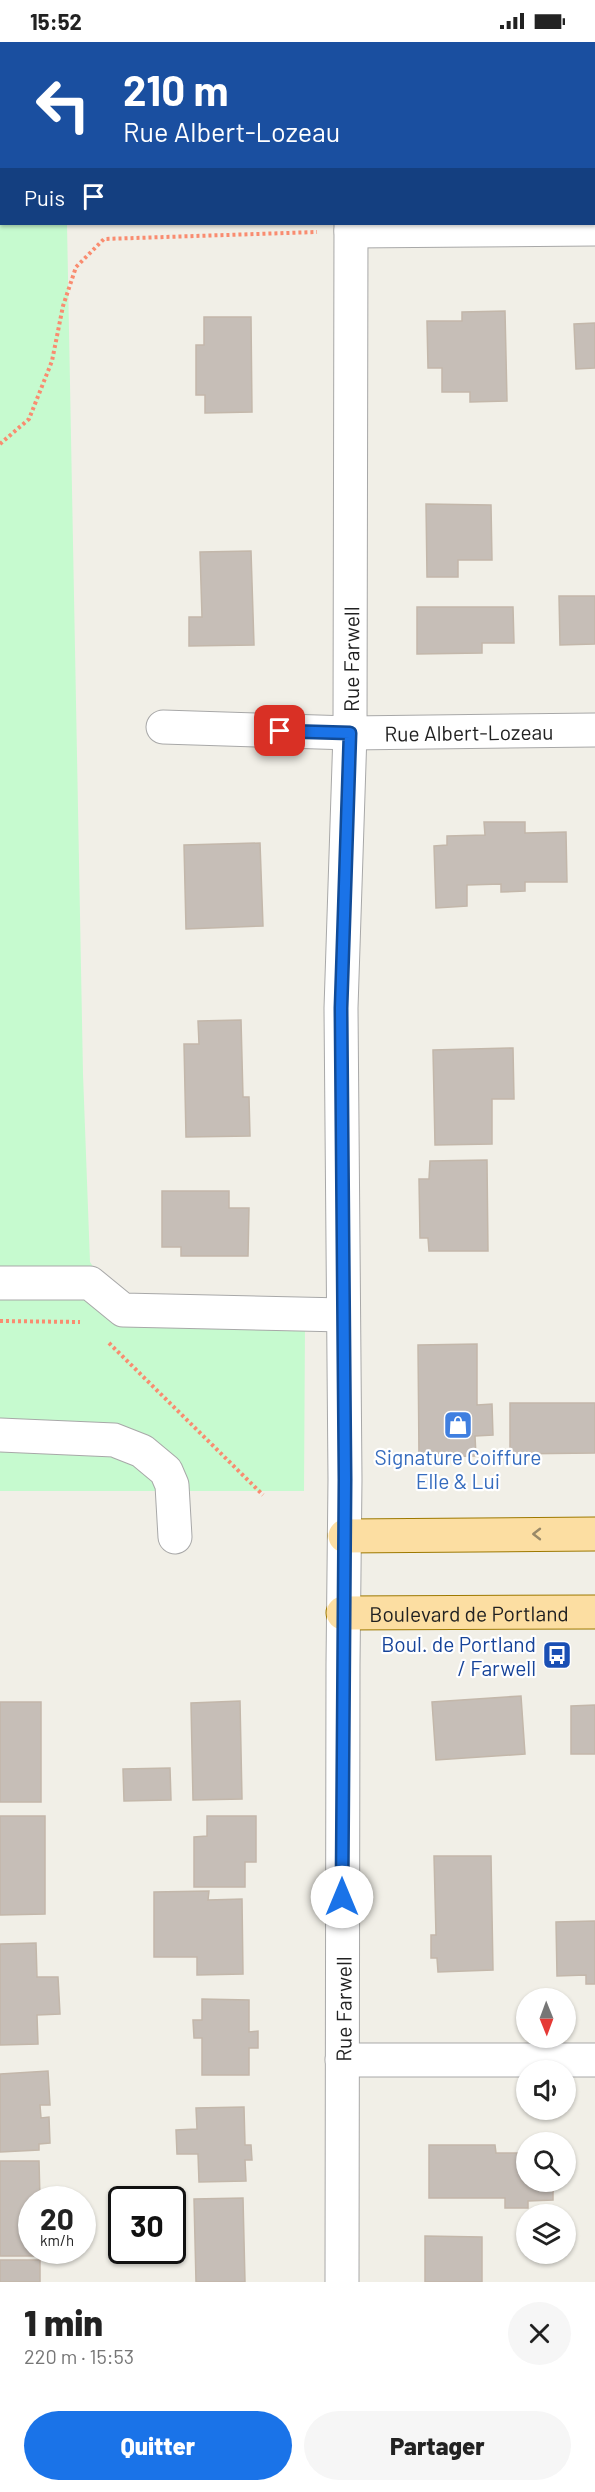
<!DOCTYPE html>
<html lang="fr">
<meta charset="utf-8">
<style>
:root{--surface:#fff;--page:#f6f6f6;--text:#222;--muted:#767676;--accent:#1a73e8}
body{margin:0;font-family:Barlow,sans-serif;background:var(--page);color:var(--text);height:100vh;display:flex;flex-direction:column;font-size:22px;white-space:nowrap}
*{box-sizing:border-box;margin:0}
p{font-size:20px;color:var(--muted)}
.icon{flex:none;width:33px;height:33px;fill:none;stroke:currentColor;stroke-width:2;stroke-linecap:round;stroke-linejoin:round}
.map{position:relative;height:2240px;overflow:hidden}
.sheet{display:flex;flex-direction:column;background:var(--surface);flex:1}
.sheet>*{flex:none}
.top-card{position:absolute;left:0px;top:0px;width:596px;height:183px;box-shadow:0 2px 4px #0004;background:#1a4fa0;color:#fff;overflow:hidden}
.needle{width:39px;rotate:179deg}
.buttons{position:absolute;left:516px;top:1946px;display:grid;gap:12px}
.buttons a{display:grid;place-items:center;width:60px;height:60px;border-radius:50%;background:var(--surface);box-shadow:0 2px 4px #0004;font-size:30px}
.speed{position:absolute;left:18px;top:2144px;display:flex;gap:12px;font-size:30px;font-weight:700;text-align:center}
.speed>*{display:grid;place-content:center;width:78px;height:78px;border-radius:50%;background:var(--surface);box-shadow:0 2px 4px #0004;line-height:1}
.speed small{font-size:15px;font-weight:400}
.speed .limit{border:3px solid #111;border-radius:9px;background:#fff;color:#111}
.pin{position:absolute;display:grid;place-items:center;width:51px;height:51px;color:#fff;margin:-26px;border-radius:12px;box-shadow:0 3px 9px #0006}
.me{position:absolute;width:66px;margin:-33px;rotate:0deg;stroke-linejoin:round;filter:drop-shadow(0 0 4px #0008)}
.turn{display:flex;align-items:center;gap:21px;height:126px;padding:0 24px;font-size:27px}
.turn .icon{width:78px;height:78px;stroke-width:2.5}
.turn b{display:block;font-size:42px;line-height:51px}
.then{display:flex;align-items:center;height:57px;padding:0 24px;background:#0003;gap:12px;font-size:22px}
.round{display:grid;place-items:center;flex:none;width:63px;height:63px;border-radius:32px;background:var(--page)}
.summary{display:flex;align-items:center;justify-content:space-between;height:102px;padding:0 24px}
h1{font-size:36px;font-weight:800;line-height:45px}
.primary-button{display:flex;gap:12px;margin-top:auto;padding:12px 24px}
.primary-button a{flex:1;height:69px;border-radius:36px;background:var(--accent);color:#fff;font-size:24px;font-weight:800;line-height:69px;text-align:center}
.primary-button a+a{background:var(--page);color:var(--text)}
.status{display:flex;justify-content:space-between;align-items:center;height:42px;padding:0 30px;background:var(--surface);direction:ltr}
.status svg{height:16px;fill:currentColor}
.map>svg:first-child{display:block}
.park{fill:#c6facf}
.building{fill:#c6beb7;stroke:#c3b7aa;stroke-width:1.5}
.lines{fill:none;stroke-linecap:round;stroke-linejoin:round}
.minor-casing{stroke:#a8a8a8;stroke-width:35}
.major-casing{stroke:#9d7901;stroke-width:35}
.path{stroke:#f98c70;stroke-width:4;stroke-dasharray:3 3;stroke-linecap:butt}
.minor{stroke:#fff;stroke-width:33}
.major{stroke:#fcdea2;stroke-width:33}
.oneway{stroke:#998968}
.route-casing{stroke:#114b97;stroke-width:15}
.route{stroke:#1a73e8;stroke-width:10}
.labels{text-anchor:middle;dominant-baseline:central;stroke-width:4.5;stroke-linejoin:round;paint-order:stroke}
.street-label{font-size:21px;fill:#212121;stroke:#fff}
.shop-label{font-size:21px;fill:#366cbe;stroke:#fff}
.transit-label{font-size:21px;fill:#164399;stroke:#fff;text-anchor:end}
</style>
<div class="status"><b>15:52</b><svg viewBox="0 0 49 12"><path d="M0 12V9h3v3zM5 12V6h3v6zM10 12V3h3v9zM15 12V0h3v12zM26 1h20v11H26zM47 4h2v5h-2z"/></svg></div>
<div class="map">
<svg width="595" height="2240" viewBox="0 0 595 2240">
<rect width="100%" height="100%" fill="#f1efe7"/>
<!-- park -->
<path class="park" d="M0 0H63L2 2V182H67L83 1032 90 1220 128 1278 305 1284 304 1449H0Z"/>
<!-- building -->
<g class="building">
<rect x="214" y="0" width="61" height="2"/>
<path d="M505 269 507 359 470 360V350H442V326H428L427 279H462V270Z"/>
<path d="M204 275H251L252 370 205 371V353H196V303H204Z"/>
<path d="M595 281V326L576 327 574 282Z"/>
<path d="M426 462 491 463 492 518H458V535H427Z"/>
<path d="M251 509 254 603 189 604V575H202L200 510Z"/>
<path d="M559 554H595V602L560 603Z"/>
<path d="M417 565H513L514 601H482V611L417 612Z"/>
<path d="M484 780H525V791L566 790 567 840H525V849L501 850V842L467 843V864L436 866 434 804 447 803V794L485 793Z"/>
<path d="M260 801 263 884 186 887 184 803Z"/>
<path d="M241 978 243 1055H249L250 1094 186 1095 184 1002H199L198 979Z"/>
<path d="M513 1006 514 1057H492V1102L435 1103 433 1008Z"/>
<path d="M487 1118 488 1209H429L428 1196H420L419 1137H429L430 1119Z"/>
<path d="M162 1149H229V1166H249L248 1214H181V1205H162Z"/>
<path d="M477 1302V1363L492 1362 493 1393 475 1394 476 1414 419 1415 418 1303Z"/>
<path d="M510 1361H595V1411L510 1412Z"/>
<path d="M521 1654 525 1712 436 1718 432 1660Z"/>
<path d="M240 1659 242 1757 193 1758 191 1661Z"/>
<rect x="0" y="1660" width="41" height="100"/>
<path d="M595 1663V1712H571V1664Z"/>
<path d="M170 1726 171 1758 124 1759 123 1727Z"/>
<path d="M0 1774H45V1872L0 1873Z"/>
<path d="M207 1774H256V1820H245V1845H194V1795L207 1794Z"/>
<path d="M434 1814H491L493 1928 438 1930 437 1916H431V1893H436Z"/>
<path d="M209 1849 208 1858 242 1857 243 1932 197 1933V1915H154V1850Z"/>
<path d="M595 1879V1942H586V1933L557 1934 556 1880Z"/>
<path d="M36 1901 37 1935H58L60 1972 37 1973 38 2002 0 2003V1902Z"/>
<path d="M202 1957 249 1958V1990L258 1989V2006H249V2033H202V1996H194L193 1978H202Z"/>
<path d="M48 2029 50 2063H40L41 2076 49 2075 50 2101 39 2102V2108L0 2110V2032Z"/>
<path d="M244 2065 245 2103H251L252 2118H245L246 2139 199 2140 198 2112H177L176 2088 197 2087 196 2066Z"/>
<path d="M429 2103H495L496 2111H526V2139H553V2158L528 2159V2166H505V2156H429Z"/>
<path d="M0 2119H39L40 2157H32V2208H40V2214H0Z"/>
<path d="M243 2156 245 2240H196L194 2157Z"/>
<path d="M425 2194 482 2195V2240H425Z"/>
<rect x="0" y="2218" width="40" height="22"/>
</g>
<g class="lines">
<!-- minor casing -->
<g class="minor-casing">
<g id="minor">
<path d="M345 0V2"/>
<path d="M351 189 595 187"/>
<path id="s1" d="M163 685 350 691 595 688"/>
<path d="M0 1241H90L123 1268 343 1273"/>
<path d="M0 1393 114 1398 142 1409 166 1429 172 1443 175 1495"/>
<path d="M342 2018H595"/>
<path id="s2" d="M342 2240 343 1622 345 1437 341 966 350 691 351 182"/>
</g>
</g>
<!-- major casing -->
<g class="major-casing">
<g id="major">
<path d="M345 1494 595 1492"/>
<path id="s3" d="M343 1571 595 1570"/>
</g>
</g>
<!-- path -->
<g class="path">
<path d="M0 402 29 377 52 319 63 264 76 225 104 197 317 190"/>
<path d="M0 1279 80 1280"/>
<path d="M109 1301 263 1453"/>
</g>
<!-- minor -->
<use href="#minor" class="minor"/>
<!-- major -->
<use href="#major" class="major"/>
</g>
<!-- one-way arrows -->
<defs><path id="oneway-chevron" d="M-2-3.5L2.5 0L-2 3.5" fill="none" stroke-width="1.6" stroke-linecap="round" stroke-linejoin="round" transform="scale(1.5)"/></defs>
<use class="oneway" href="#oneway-chevron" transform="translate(537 1492) rotate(180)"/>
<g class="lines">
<!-- route casing -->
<g class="route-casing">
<path id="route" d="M280 689 350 691 341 966 345 1437 342 1855"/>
</g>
<!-- route -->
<use href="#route" class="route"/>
</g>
<!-- icons -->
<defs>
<g id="shop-square" transform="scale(1.5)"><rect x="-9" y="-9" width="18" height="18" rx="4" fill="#3f7fe0" stroke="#fff"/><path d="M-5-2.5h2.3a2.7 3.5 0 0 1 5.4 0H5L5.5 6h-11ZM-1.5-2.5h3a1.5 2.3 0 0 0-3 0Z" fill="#fff"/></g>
<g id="bus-square" transform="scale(1.5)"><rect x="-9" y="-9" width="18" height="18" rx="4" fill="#1a4fb4" stroke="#fff"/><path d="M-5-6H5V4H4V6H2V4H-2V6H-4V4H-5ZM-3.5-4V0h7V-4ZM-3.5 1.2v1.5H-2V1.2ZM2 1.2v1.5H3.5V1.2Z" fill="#fff"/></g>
</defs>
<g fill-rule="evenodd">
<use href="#shop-square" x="458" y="1383"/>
<use href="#bus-square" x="557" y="1613"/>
</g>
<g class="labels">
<!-- street labels -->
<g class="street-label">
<text stroke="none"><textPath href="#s2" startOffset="1623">Rue Farwell</textPath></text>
<text stroke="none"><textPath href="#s1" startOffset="306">Rue Albert-Lozeau</textPath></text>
<text stroke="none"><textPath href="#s3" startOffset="126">Boulevard de Portland</textPath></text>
<text stroke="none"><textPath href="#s2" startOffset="273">Rue Farwell</textPath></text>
</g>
<!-- shop labels -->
<g class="shop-label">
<text x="458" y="1414">Signature Coiffure<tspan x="458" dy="24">Elle &amp; Lui</tspan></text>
</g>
<!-- transit labels -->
<g class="transit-label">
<text x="536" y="1601">Boul. de Portland<tspan x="536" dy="24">/ Farwell</tspan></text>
</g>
</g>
</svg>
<div class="buttons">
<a><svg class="needle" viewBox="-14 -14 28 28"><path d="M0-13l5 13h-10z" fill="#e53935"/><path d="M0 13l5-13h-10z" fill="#767676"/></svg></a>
<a><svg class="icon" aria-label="sound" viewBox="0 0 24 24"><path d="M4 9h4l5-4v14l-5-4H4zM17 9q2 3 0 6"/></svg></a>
<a><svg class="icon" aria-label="search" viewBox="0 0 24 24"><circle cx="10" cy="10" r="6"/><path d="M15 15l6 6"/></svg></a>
<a><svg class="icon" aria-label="layers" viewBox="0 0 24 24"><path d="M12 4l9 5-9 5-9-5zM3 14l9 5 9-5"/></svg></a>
</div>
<div class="speed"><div>20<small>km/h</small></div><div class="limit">30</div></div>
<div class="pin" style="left:280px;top:689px;background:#d93025"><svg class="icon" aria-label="arrive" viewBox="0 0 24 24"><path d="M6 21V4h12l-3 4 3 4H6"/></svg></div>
<svg class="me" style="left:342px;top:1855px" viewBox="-20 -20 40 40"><circle r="19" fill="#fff"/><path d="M0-13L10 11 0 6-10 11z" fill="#1a73e8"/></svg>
<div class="top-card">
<div class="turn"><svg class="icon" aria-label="left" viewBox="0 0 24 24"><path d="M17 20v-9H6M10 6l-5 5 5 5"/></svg><div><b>210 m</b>Rue Albert-Lozeau</div></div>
<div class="then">Puis<svg class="icon" aria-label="arrive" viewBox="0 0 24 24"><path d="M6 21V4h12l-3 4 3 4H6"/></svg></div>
</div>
</div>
<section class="sheet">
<div class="summary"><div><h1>1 min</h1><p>220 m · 15:53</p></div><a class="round"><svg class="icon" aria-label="close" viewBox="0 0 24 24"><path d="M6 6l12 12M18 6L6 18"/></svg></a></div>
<div class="primary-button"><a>Quitter</a><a>Partager</a></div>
</section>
